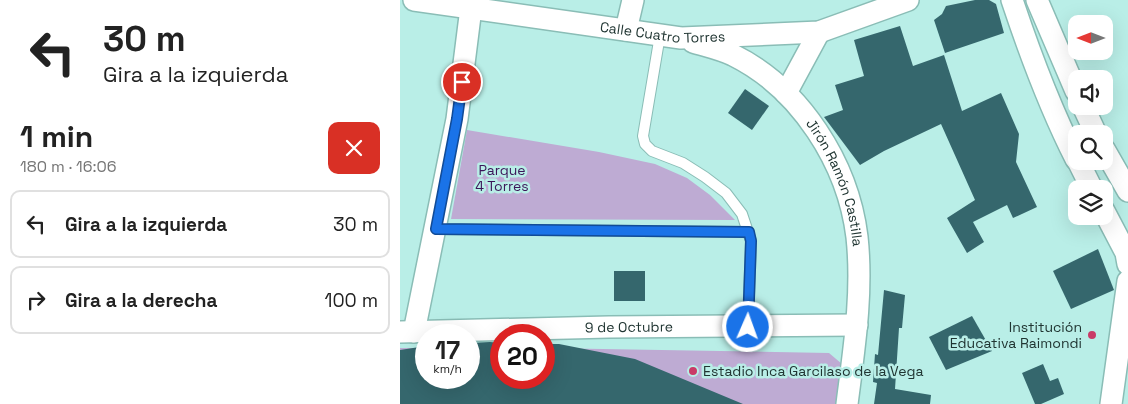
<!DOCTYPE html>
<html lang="es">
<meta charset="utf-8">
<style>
:root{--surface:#fff;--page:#f2f2f2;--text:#222;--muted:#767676;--line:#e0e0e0}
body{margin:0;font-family:"Space Grotesk",sans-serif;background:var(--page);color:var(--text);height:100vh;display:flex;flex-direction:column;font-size:19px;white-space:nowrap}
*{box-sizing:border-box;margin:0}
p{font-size:16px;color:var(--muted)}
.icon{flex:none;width:28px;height:28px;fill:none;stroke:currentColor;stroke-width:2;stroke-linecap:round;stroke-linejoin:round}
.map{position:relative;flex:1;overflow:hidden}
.drawer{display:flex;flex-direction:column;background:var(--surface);width:400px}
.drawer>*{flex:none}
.top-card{background:#fff;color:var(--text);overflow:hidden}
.needle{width:32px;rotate:270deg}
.tools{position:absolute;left:668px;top:15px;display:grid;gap:10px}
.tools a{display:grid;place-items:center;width:45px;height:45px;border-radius:10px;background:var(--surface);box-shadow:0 5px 20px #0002;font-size:25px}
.speed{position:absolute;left:15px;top:324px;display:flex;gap:10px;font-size:25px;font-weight:700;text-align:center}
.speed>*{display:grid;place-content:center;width:65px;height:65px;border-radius:50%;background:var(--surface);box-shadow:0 5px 20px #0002;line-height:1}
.speed small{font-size:12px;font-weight:400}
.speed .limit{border:8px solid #d22;background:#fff;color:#111}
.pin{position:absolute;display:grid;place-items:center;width:42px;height:42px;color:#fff;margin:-21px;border:2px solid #fff;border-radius:50%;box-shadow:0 1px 5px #0007}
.me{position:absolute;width:55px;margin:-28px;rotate:2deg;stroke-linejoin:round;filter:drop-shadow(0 0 4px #0008)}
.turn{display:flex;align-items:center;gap:18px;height:105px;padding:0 20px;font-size:22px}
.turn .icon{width:65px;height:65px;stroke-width:2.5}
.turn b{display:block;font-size:35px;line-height:42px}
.round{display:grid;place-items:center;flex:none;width:52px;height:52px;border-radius:10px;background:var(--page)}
.headline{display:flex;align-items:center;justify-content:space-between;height:85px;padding:0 20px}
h1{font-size:30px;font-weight:700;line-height:38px}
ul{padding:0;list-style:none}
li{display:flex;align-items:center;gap:15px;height:68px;margin:0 10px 8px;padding:0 10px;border:2px solid var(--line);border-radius:10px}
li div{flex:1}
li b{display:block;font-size:19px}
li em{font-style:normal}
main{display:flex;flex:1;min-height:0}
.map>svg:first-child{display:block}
.green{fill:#beabd3}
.building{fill:#35676d}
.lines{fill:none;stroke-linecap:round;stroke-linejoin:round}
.service-casing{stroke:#8abdb6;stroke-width:12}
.minor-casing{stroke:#8abdb6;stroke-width:24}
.service{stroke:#fff;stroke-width:10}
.minor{stroke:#fff;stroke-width:21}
.route-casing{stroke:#114b97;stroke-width:12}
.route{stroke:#1a73e8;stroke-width:9}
.poi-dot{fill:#c93b67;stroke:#b9eee7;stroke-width:2}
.labels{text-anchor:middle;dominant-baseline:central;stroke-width:5;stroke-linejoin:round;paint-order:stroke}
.street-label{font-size:14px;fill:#203532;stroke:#b9eee7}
.park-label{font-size:14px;fill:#3c1659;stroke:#b9eee7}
.poi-label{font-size:14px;fill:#203532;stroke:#b9eee7;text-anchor:end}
</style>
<main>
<section class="drawer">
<div class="top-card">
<div class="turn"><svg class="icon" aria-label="left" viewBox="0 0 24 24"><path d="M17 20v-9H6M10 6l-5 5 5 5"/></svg><div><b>30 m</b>Gira a la izquierda</div></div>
</div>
<div class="headline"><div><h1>1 min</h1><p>180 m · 16:06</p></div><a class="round" style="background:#d93025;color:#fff"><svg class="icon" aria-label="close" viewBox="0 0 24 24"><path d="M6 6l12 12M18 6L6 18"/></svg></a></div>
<ul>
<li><svg class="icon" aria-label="left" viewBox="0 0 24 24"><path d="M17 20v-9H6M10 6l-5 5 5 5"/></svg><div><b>Gira a la izquierda</b></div><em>30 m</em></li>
<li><svg class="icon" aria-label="right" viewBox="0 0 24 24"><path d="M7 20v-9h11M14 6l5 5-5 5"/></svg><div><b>Gira a la derecha</b></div><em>100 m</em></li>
</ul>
</section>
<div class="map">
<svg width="728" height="404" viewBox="0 0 728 404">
<rect width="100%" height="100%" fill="#b9eee7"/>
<!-- green -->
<g class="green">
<path d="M67 130 199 152 255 164 287 178 310 195 335 220 51 219Z"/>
<path d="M0 348H26V378H69V348H101V378H144V348L429 353 442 364 438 404H0Z"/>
</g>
<!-- building -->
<g class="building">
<path d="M575 0H589L596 4 604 33 545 53 534 20 542 14 546 6Z"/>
<path d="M500 26 513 66 544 55 562 111 601 93 619 134 616 162 637 207 613 218 607 205 573 222 584 242 567 253 547 218 575 200 541 124 484 151 460 165 424 117 443 110 435 85 464 76 454 40Z"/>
<path d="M704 27 709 42 704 44Z"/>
<path d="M345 89 369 106 352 130 328 113Z"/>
<path d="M698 249 714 290 671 309 653 271Z"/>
<rect x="214" y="271" width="31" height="30"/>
<path d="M484 290 505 295 502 328H499L495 389 531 395 530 404H474L477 383 473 382 475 354 478 355Z"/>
<path d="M572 316 592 351 546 370 529 337Z"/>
<path d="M90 342 101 343V378H144V344H159L235 359 343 404H0V350L26 346V378H69V343Z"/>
<path d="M643 364 650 381 658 378 664 394 641 404H635L622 373Z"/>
</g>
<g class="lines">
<!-- service casing -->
<g class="service-casing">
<g id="service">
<path d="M260 35 243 136 245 144 252 151 283 163 305 177 326 193 342 214 351 241 348 327"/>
<path d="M35 229 349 232"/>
</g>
</g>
<!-- minor casing -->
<g class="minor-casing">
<g id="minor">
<path id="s1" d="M14 0 281 38 419 32 508 0"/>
<path d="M612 0C630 54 650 108 676 159"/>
<path d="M637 0 676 91"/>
<path d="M226 30 233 0"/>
<path id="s2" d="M293 42C306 46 320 49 333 55 400 88 448 163 457 237 463 293 454 349 447 404"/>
<path d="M386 93 419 32"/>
<path d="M683 106 696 134"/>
<path d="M704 149 728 191"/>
<path d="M678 161 692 189"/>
<path d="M704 211 726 253 728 264"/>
<path id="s3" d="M0 332 209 327 457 325"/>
<path d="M14 332 57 119 71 8"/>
<path d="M711 404 728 281"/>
</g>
</g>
<!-- service -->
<use href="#service" class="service"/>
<!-- minor -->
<use href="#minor" class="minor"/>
</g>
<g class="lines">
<!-- route casing -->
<g class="route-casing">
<path id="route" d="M62 82 57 119 36 229 349 232 351 241 348 327"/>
</g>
<!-- route -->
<use href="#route" class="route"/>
</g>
<!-- markers -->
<g class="poi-dot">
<circle cx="692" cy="335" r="5"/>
<circle cx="293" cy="371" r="5"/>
</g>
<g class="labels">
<!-- street labels -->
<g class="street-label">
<text stroke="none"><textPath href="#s1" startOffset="251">Calle Cuatro Torres</textPath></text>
<text stroke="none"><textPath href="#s2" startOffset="212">Jirón Ramón Castilla</textPath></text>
<text stroke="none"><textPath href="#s3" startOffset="229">9 de Octubre</textPath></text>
</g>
<!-- park labels -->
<g class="park-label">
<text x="102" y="170">Parque<tspan x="102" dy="16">4 Torres</tspan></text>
</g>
<!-- poi labels -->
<g class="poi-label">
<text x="682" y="327">Institución<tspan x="682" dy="16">Educativa Raimondi</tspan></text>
<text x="303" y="371" text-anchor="start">Estadio Inca Garcilaso de la Vega</text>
</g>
</g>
</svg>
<div class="tools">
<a><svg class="needle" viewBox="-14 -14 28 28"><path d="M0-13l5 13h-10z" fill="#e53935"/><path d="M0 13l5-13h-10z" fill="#767676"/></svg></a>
<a><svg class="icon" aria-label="sound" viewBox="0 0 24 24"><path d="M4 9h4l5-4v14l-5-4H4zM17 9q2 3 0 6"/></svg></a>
<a><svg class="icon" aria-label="search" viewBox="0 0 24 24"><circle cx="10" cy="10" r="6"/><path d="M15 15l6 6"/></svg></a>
<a><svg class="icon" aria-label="layers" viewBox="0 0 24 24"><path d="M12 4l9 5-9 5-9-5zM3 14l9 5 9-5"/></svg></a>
</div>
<div class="speed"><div>17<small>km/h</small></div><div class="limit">20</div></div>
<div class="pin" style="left:62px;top:82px;background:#d93025"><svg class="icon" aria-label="arrive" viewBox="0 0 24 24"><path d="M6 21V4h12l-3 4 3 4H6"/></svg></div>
<svg class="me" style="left:348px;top:327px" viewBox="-20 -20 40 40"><circle r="17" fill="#1a73e8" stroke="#fff" stroke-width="3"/><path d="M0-11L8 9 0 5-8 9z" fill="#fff"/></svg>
</div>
</main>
